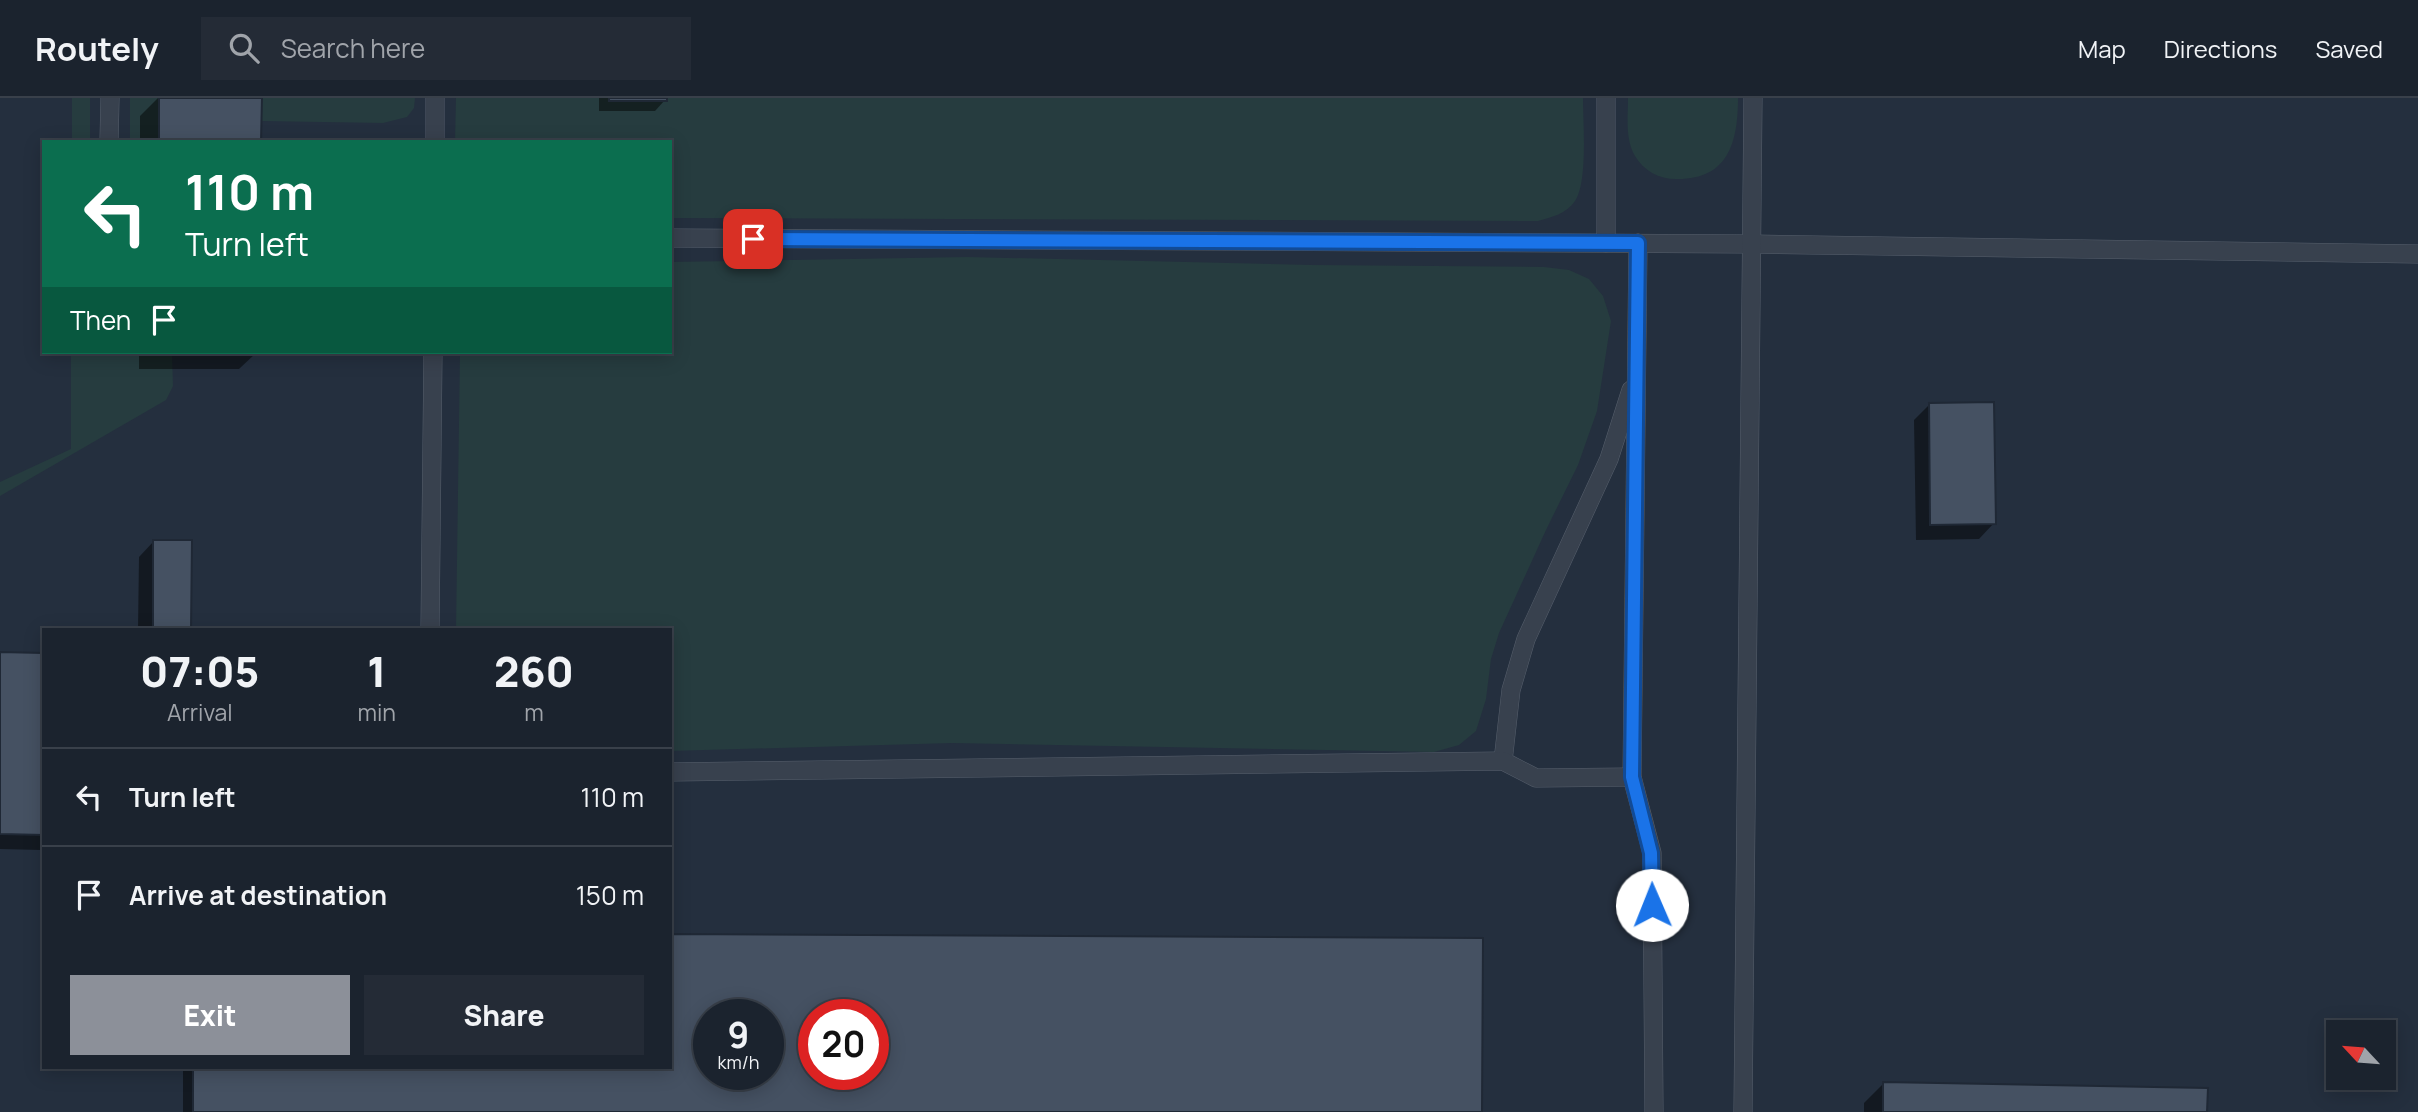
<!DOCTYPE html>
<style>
:root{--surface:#1b232e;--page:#242b36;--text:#f1f3f6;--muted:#a0a4aa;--line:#39404a;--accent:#8c9099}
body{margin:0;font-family:Manrope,sans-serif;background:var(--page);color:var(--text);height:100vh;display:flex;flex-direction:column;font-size:26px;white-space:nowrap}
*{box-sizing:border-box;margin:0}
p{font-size:23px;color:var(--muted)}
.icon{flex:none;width:38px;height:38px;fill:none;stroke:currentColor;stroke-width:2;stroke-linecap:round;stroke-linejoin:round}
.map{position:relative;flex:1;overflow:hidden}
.details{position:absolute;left:42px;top:530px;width:630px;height:441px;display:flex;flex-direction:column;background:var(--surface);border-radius:0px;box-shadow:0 4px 18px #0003,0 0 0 2px var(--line)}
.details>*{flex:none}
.top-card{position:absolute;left:42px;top:42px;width:630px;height:214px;border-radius:0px;box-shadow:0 4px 18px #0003,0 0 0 2px var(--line);background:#0b6e4f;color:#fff;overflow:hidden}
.needle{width:46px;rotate:296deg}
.buttons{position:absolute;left:2326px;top:922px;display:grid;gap:14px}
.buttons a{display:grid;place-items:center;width:70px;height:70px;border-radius:0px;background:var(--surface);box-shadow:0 4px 18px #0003,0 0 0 2px var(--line);font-size:35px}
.speed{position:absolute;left:693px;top:901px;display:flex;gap:14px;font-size:35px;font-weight:700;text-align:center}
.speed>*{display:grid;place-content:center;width:91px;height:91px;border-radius:50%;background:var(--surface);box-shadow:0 4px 18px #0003,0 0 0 2px var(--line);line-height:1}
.speed small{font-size:18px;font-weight:400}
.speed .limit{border:10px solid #d22;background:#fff;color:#111}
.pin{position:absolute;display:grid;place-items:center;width:60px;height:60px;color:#fff;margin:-30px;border-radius:14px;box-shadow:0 4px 10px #0006}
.me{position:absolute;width:77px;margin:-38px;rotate:359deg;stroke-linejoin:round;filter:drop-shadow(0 0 5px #0008)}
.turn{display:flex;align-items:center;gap:24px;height:147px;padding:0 28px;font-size:32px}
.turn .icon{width:91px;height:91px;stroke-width:2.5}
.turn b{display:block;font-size:49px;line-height:60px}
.then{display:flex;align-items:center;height:66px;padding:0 28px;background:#0003;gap:14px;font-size:26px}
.eta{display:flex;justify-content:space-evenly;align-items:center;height:119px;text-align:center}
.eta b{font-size:42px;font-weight:800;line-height:49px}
.action{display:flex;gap:14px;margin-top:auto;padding:14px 28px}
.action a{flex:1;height:80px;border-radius:0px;background:var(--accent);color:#fff;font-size:28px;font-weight:800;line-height:80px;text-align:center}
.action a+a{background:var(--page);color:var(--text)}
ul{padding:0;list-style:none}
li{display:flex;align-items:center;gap:21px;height:98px;padding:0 28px;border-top:2px solid var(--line)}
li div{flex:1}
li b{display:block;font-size:26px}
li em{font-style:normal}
header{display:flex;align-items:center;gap:42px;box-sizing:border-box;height:98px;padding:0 35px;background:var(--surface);border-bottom:2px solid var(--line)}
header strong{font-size:33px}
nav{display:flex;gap:38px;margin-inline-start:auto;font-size:24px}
.search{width:490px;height:63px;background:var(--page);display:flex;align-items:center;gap:18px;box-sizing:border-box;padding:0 24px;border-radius:0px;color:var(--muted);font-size:26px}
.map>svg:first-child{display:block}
.green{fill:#263c3f}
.shadow{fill:#0007;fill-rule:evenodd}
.building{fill:#455162;stroke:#1f2835;stroke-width:2;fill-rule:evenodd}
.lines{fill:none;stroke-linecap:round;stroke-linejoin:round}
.service-casing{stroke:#565f6c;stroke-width:19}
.service{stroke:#38414e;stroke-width:18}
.route-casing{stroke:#114b97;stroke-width:18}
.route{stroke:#1a73e8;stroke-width:12}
</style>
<header>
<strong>Routely</strong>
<div class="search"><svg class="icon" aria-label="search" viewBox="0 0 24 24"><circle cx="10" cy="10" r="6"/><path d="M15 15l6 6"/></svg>Search here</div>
<nav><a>Map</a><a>Directions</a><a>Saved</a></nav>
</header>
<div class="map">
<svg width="2418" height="1014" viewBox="0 0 2418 1014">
<rect width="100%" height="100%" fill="#242f3e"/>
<!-- green -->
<g class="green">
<rect x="72" y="0" width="18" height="44"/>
<rect x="130" y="0" width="29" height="44"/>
<path d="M262 0H415L414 10 407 19 383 25 262 23Z"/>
<path d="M456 0H609V3H666L667 0H1583C1583 24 1588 84 1575 103 1566 116 1552 119 1538 123L670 120V44H455Z"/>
<path d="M1628 0H1738C1738 45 1728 82 1676 81 1659 81 1644 73 1635 58 1625 41 1628 19 1628 0Z"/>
<path d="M968 159 1312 167 1544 169 1569 172 1589 181 1603 198 1611 223 1597 313 1578 367 1546 432 1499 535 1491 561 1486 601 1476 633 1459 647 1434 654 952 645 670 653V532H456L460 254H670V164Z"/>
<path d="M71 254H172L173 288 166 302 0 398V384L71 351Z"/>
</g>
<!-- shadow -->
<g class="shadow">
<path d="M158 0H260V44H140V18Z"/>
<path d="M599 0H665V2L655 13H599Z"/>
<path d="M139 254H257L239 271H139Z"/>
<path d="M1929 307 1994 425 1979 441 1916 442 1914 322Z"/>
<path d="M154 443 190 532H138L139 459Z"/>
<path d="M0 556H44V749L41 752 0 751Z"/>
<path d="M670 838 1480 1014H183V970H670ZM709 917H768V976H709ZM814 917H873V976H814Z"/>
<path d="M1884 985 2206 1014H1864V1005Z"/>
</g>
<!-- building -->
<g class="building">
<path d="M159 0H262L261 44H159Z"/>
<rect x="609" y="0" width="58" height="3"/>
<path d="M1994 304 1996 426 1930 427 1929 305Z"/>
<path d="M153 442H192L191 532H153Z"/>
<path d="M0 554 44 555V737L0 736Z"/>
<path d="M670 836 1483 840 1482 1014H193V970H670ZM709 917H768V976H709ZM814 917H873V976H814Z"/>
<path d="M1883 984 2208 990 2207 1014H1883Z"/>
</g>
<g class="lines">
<!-- service casing -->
<g class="service-casing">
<g id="service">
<path d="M109 44 110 0"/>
<path d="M435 44V0"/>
<path d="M670 140 1752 146 2418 156"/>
<path d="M1606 145V0"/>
<path d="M1638 145 1632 679 1652 755 1654 1014"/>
<path d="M430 532 433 254"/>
<path d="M1503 663 1511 592 1526 541 1609 361 1631 292"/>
<path d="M670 674 1503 663 1536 680 1632 679"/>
<path d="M1743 1014 1753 0"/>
</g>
</g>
<!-- service -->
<use href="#service" class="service"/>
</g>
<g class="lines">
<!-- route casing -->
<g class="route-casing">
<path id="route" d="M753 141 1638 145 1632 679 1651 755 1652 807"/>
</g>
<!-- route -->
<use href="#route" class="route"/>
</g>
</svg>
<div class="buttons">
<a><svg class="needle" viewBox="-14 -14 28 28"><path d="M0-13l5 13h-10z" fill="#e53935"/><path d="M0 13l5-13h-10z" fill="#a0a4aa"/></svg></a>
</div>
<div class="speed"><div>9<small>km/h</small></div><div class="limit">20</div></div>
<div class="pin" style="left:753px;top:141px;background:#d93025"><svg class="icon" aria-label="arrive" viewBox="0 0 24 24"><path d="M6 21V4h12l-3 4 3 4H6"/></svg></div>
<svg class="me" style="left:1652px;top:807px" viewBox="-20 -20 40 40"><circle r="19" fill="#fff"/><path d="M0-13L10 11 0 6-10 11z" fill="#1a73e8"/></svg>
<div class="top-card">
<div class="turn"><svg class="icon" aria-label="left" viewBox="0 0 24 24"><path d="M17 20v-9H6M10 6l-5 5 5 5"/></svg><div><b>110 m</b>Turn left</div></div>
<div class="then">Then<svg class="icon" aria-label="arrive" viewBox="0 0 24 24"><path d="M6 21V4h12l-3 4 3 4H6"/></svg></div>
</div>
<section class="details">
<div class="eta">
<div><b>07:05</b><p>Arrival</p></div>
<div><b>1</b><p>min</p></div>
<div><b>260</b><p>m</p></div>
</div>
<ul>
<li><svg class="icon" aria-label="left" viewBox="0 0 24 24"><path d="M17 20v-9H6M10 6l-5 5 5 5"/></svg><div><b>Turn left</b></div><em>110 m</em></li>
<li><svg class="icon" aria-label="arrive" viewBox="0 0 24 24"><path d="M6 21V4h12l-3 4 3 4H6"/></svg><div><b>Arrive at destination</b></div><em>150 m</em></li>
</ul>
<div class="action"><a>Exit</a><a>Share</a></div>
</section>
</div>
